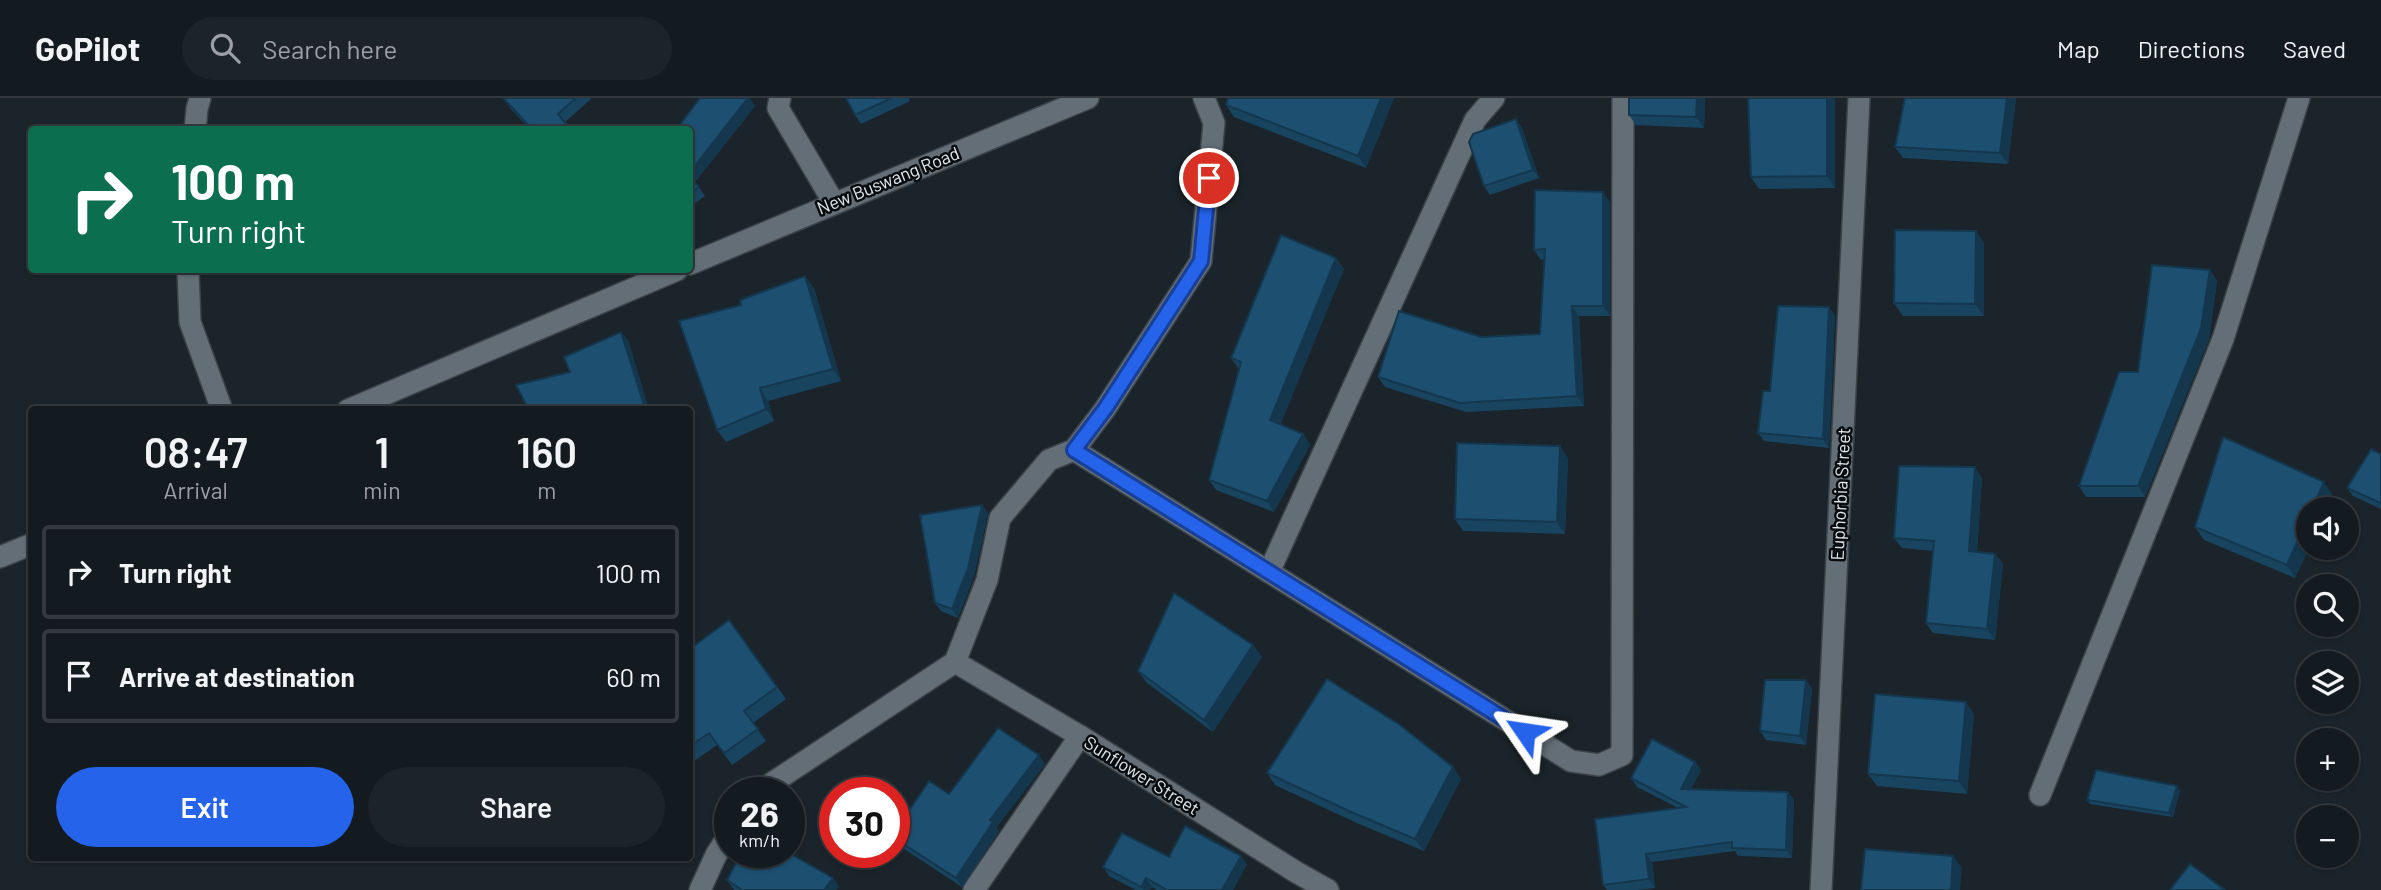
<!DOCTYPE html>
<meta charset="utf-8">
<style>
:root{--surface:#141b20;--page:#1d2429;--text:#f1f3f6;--muted:#9da1a5;--line:#33393e;--accent:#2563eb}
body{margin:0;font-family:Barlow,sans-serif;background:var(--page);color:var(--text);height:100vh;display:flex;flex-direction:column;font-size:26px;white-space:nowrap}
*{box-sizing:border-box;margin:0}
p{font-size:23px;color:var(--muted)}
.icon{flex:none;width:38px;height:38px;fill:none;stroke:currentColor;stroke-width:2;stroke-linecap:round;stroke-linejoin:round}
.map{position:relative;flex:1;overflow:hidden}
.panel{position:absolute;left:28px;top:308px;width:665px;height:455px;display:flex;flex-direction:column;background:var(--surface);border-radius:7px;box-shadow:0 2px 5px #0004,0 0 0 2px var(--line)}
.panel>*{flex:none}
.hud{position:absolute;left:28px;top:28px;width:665px;height:147px;border-radius:7px;box-shadow:0 2px 5px #0004,0 0 0 2px var(--line);background:#0b6e4f;color:#fff;overflow:hidden}
.buttons{position:absolute;left:2296px;top:399px;display:grid;gap:14px}
.buttons a{display:grid;place-items:center;width:63px;height:63px;border-radius:50%;background:var(--surface);box-shadow:0 2px 5px #0004,0 0 0 2px var(--line);font-size:35px}
.speed{position:absolute;left:714px;top:679px;display:flex;gap:14px;font-size:35px;font-weight:700;text-align:center}
.speed>*{display:grid;place-content:center;width:91px;height:91px;border-radius:50%;background:var(--surface);box-shadow:0 2px 5px #0004,0 0 0 2px var(--line);line-height:1}
.speed small{font-size:18px;font-weight:400}
.speed .limit{border:10px solid #d22;background:#fff;color:#111}
.pin{position:absolute;display:grid;place-items:center;width:60px;height:60px;color:#fff;margin:-30px;border:4px solid #fff;border-radius:50%;box-shadow:0 2px 7px #0007}
.me{position:absolute;width:77px;margin:-38px;rotate:302deg;stroke-linejoin:round;filter:drop-shadow(0 0 5px #0008)}
.turn{display:flex;align-items:center;gap:24px;height:147px;padding:0 28px;font-size:32px}
.turn .icon{width:91px;height:91px;stroke-width:2.5}
.turn b{display:block;font-size:49px;line-height:60px}
.eta{display:flex;justify-content:space-evenly;align-items:center;height:119px;text-align:center}
.eta b{font-size:42px;font-weight:600;line-height:49px}
.primary-button{display:flex;gap:14px;margin-top:auto;padding:14px 28px}
.primary-button a{flex:1;height:80px;border-radius:42px;background:var(--accent);color:#fff;font-size:28px;font-weight:600;line-height:80px;text-align:center}
.primary-button a+a{background:var(--page);color:var(--text)}
ul{padding:0;list-style:none}
li{display:flex;align-items:center;gap:21px;height:94px;margin:0 14px 10px;padding:0 14px;border:4px solid var(--line);border-radius:7px}
li div{flex:1}
li b{display:block;font-size:26px}
li em{font-style:normal}
header{display:flex;align-items:center;gap:42px;box-sizing:border-box;height:98px;padding:0 35px;background:var(--surface);border-bottom:2px solid var(--line)}
header strong{font-size:33px}
nav{display:flex;gap:38px;margin-inline-start:auto;font-size:24px}
.search{width:490px;height:63px;background:var(--page);display:flex;align-items:center;gap:18px;box-sizing:border-box;padding:0 24px;border-radius:38px;color:var(--muted);font-size:26px}
.map>svg:first-child{display:block}
.lines{fill:none;stroke-linecap:round;stroke-linejoin:round}
.minor-casing{stroke:#3a4247;stroke-width:24}
.tertiary-casing{stroke:#3a4247;stroke-width:24}
.minor{stroke:#636e76;stroke-width:21}
.tertiary{stroke:#636e76;stroke-width:21}
.wall{fill:#194460}
.shaded-wall{fill:#14374e}
.building{fill:#1d4f70;stroke:#14374e;stroke-width:2}
.route-casing{stroke:#184099;stroke-width:18}
.route{stroke:#2563eb;stroke-width:12}
.labels{text-anchor:middle;dominant-baseline:central;stroke-width:5;stroke-linejoin:round;paint-order:stroke}
.street-label{font-size:18px;fill:#e2e8ed;stroke:#080c0f}
</style>
<header>
<strong>GoPilot</strong>
<div class="search"><svg class="icon" aria-label="search" viewBox="0 0 24 24"><circle cx="10" cy="10" r="6"/><path d="M15 15l6 6"/></svg>Search here</div>
<nav><a>Map</a><a>Directions</a><a>Saved</a></nav>
</header>
<div class="map">
<svg width="2381" height="792" viewBox="0 0 2381 792">
<rect width="100%" height="100%" fill="#1a242a"/>
<g class="lines">
<!-- minor casing -->
<g class="minor-casing">
<g id="minor">
<path d="M780 0 778 10 834 105"/>
<path d="M195 32 197 11 200 0"/>
<path d="M188 172 190 224 222 312"/>
<path d="M1074 352 1571 663 1599 667 1622 657 1623 0"/>
<path d="M1269 474 1475 22 1494 0"/>
<path d="M955 564 1080 638 1296 774 1328 792"/>
<path d="M757 695 955 564 987 482 1000 420 1049 362 1074 352 1105 311 1201 163 1214 25 1204 0"/>
<path d="M2040 697 2223 241 2299 0"/>
<path d="M700 792 716 757 730 735"/>
<path d="M974 792 1080 638"/>
<path d="M1821 792 1859 0"/>
</g>
</g>
<!-- tertiary casing -->
<g class="tertiary-casing">
<g id="tertiary">
<path d="M690 166 1088 0"/>
<path d="M348 312 677 172"/>
<path d="M0 459 32 446"/>
</g>
</g>
<!-- minor -->
<use href="#minor" class="minor"/>
<!-- tertiary -->
<use href="#tertiary" class="tertiary"/>
</g>
<!-- wall -->
<g class="wall">
<path d="M505 0H590L591 1 565 24 571 32H531L510 10 504 1Z"/>
<path d="M700 0H749L755 8 695 84 705 98 690 109V32Z"/>
<path d="M846 0H909L910 3 861 26 855 17Z"/>
<path d="M1394 0 1366 70 1234 19 1226 7Z"/>
<path d="M1629 0H1705L1704 30 1636 27 1629 17Z"/>
<path d="M1748 0H1835V90L1759 91 1751 79Z"/>
<path d="M2016 0 2008 66 1903 60 1895 49Z"/>
<path d="M1516 21 1522 30 1539 80 1490 97 1484 88Z"/>
<path d="M1610 104V218H1579L1584 308 1466 314 1385 289 1378 279 1481 239 1540 236 1544 161 1541 162 1534 152Z"/>
<path d="M1976 133 1984 145V218H1903L1894 205Z"/>
<path d="M1336 160 1344 171 1280 326 1303 336 1310 347 1274 414 1216 392 1209 382 1239 271 1231 260Z"/>
<path d="M2210 172 2217 183 2209 241 2145 399H2086L2079 388 2138 274Z"/>
<path d="M805 178 814 190 841 283 768 303 774 323 726 344 717 332 741 207Z"/>
<path d="M1829 209 1835 218 1829 350 1764 343 1758 335 1770 293Z"/>
<path d="M628 242 649 312H529L570 274Z"/>
<path d="M2381 356V411L2353 398 2347 390Z"/>
<path d="M1568 360 1565 436 1463 433 1455 421Z"/>
<path d="M1982 380 1977 454 1995 456 2003 466 1995 542 1933 535 1926 525 1933 453 1902 450 1894 440Z"/>
<path d="M2332 396 2308 411 2309 450 2295 480 2204 442 2195 429Z"/>
<path d="M988 415 974 478 958 520 941 513 935 505Z"/>
<path d="M729 522 786 601 753 625 766 643 732 667 717 647 690 666V551Z"/>
<path d="M1253 547 1262 559 1213 634 1147 585 1138 573Z"/>
<path d="M1806 582 1812 591 1806 647 1766 642 1760 633Z"/>
<path d="M1974 616 1967 696 1877 688 1868 676Z"/>
<path d="M1695 664 1701 672 1691 691 1788 694 1794 702 1792 760 1738 758 1735 753 1652 764 1655 790 1638 792H1607L1603 787 1678 710 1637 689 1631 680Z"/>
<path d="M1045 666 996 730 999 733 962 789 898 747 894 741V735L949 696Z"/>
<path d="M1267 675 1461 681 1424 753 1359 726 1275 687Z"/>
<path d="M2180 693 2173 719 2090 706 2087 702Z"/>
<path d="M1169 759 1247 766 1233 792H1157L1152 789 1150 792H1136L1109 778 1103 769Z"/>
<path d="M727 782 839 789 836 792H734Z"/>
</g>
<!-- shaded-wall -->
<g class="shaded-wall">
<path d="M748 0 755 8 694 85 690 79V74Z"/>
<path d="M1381 0H1394L1366 70 1358 58Z"/>
<path d="M1697 0H1705L1704 30 1696 19Z"/>
<path d="M1827 0H1835V90L1827 78Z"/>
<path d="M2007 0H2016L2008 66 2000 55Z"/>
<path d="M1516 21 1522 30 1539 80 1533 72Z"/>
<path d="M1603 94 1610 104V218L1603 208Z"/>
<path d="M1976 133 1984 145V218L1975 206Z"/>
<path d="M1336 160 1344 171 1278 333 1270 322Z"/>
<path d="M2210 172 2217 183 2209 241 2145 399 2138 388Z"/>
<path d="M805 178 814 190 841 283 833 271Z"/>
<path d="M1572 208 1579 218 1584 308 1577 298Z"/>
<path d="M1829 209 1835 218 1829 350 1823 341Z"/>
<path d="M621 234 628 242 649 312H647L644 307Z"/>
<path d="M760 290 768 303 774 323 766 311Z"/>
<path d="M1303 336 1310 347 1274 414 1267 403Z"/>
<path d="M1560 348 1568 360 1565 436 1557 424Z"/>
<path d="M1975 369 1982 380 1976 464 1969 453Z"/>
<path d="M2324 384 2332 396 2325 411H2312Z"/>
<path d="M982 407 988 415 974 478 958 520 952 511Z"/>
<path d="M2308 419 2309 450 2295 480 2287 467Z"/>
<path d="M1995 456 2003 466 1995 542 1987 531Z"/>
<path d="M1253 547 1262 559 1213 634 1204 622Z"/>
<path d="M1806 582 1812 591 1806 647 1800 638Z"/>
<path d="M1966 604 1974 616 1967 696 1959 683Z"/>
<path d="M1039 657 1045 666 996 730 999 733 962 789 956 780 990 722Z"/>
<path d="M1695 664 1701 672 1687 699 1681 691Z"/>
<path d="M1453 669 1461 681 1424 753 1415 741Z"/>
<path d="M2177 688 2180 693 2173 719 2169 715Z"/>
<path d="M1788 694 1794 702 1792 760 1786 752Z"/>
<path d="M1646 756 1652 764 1655 790 1649 781Z"/>
<path d="M1241 758 1247 766 1233 792H1222Z"/>
<path d="M1953 758 1962 770 1960 792H1951Z"/>
<path d="M833 780 839 789 836 792H824Z"/>
<path d="M1146 780 1152 789 1150 792H1143L1141 789Z"/>
</g>
<!-- building -->
<g class="building">
<path d="M505 0H576L558 16 571 32H533L504 1Z"/>
<path d="M700 0H748L690 74V32H676Z"/>
<path d="M846 0H892L855 17Z"/>
<path d="M1228 0H1381L1358 58 1226 7Z"/>
<path d="M1629 0H1697L1696 19 1629 17Z"/>
<path d="M1748 0H1827V78L1751 79Z"/>
<path d="M1905 0H2007L2000 55 1895 49Z"/>
<path d="M1516 21 1533 72 1484 88 1469 44 1473 36Z"/>
<path d="M690 79 699 89 690 96Z"/>
<path d="M1535 92 1603 94V208H1572L1577 298 1460 305 1378 279 1399 213 1481 239 1540 236 1545 151 1534 152Z"/>
<path d="M1895 132 1976 133 1975 206 1894 205Z"/>
<path d="M1281 137 1336 160 1270 322 1303 336 1267 403 1209 382 1241 264 1231 260Z"/>
<path d="M2152 167 2210 172 2201 230 2138 388H2079L2119 274H2138Z"/>
<path d="M805 178 833 271 760 290 766 311 717 332 679 223 741 207 740 202Z"/>
<path d="M1778 208 1829 209 1823 341 1758 335 1763 293H1770Z"/>
<path d="M621 234 644 307 631 312H529L516 287 570 274 564 259Z"/>
<path d="M2223 339 2324 384 2312 411H2308V419L2287 467 2195 429Z"/>
<path d="M1457 345 1560 348 1557 424 1455 421Z"/>
<path d="M2371 351 2381 356V405L2347 390Z"/>
<path d="M1899 368 1975 369 1969 453 1995 456 1987 531 1926 525 1934 443 1894 440Z"/>
<path d="M982 407 968 470 952 511 935 505 920 417Z"/>
<path d="M1174 495 1253 547 1204 622 1138 573Z"/>
<path d="M729 522 777 589 744 613 758 631 724 655 709 635 690 648V551Z"/>
<path d="M1327 581 1400 627 1453 669 1415 741 1351 714 1267 675Z"/>
<path d="M1765 582H1806L1800 638 1760 633Z"/>
<path d="M1875 596 1966 604 1959 683 1868 676Z"/>
<path d="M998 630 1039 657 990 722 993 724 956 780 894 740V735L929 683 949 696Z"/>
<path d="M1652 641 1695 664 1681 691 1788 694 1786 752 1732 750V744L1646 756 1649 781 1603 787 1595 721 1686 709 1631 680Z"/>
<path d="M2096 672 2177 688 2169 715 2087 702Z"/>
<path d="M1185 728 1241 758 1222 792H1167L1146 780 1141 789 1103 769 1122 735 1169 759Z"/>
<path d="M1865 751 1953 758 1951 792H1861Z"/>
<path d="M742 754H787L833 780 824 792H742L727 782Z"/>
<path d="M2190 766 2225 792H2170Z"/>
</g>
<g class="lines">
<!-- route casing -->
<g class="route-casing">
<path id="route" d="M1209 80 1201 163 1105 311 1074 352 1525 634"/>
</g>
<!-- route -->
<use href="#route" class="route"/>
</g>
<g class="labels">
<!-- street labels -->
<g class="street-label">
<text transform="translate(888 82) rotate(-22)">New Buswang Road</text>
<text transform="translate(1840 396) rotate(-87)">Euphorbia Street</text>
<text transform="translate(1142 677) rotate(32)">Sunflower Street</text>
</g>
</g>
</svg>
<div class="buttons">
<a><svg class="icon" aria-label="sound" viewBox="0 0 24 24"><path d="M4 9h4l5-4v14l-5-4H4zM17 9q2 3 0 6"/></svg></a>
<a><svg class="icon" aria-label="search" viewBox="0 0 24 24"><circle cx="10" cy="10" r="6"/><path d="M15 15l6 6"/></svg></a>
<a><svg class="icon" aria-label="layers" viewBox="0 0 24 24"><path d="M12 4l9 5-9 5-9-5zM3 14l9 5 9-5"/></svg></a>
<a>+</a>
<a>−</a>
</div>
<div class="speed"><div>26<small>km/h</small></div><div class="limit">30</div></div>
<div class="pin" style="left:1209px;top:80px;background:#d93025"><svg class="icon" aria-label="arrive" viewBox="0 0 24 24"><path d="M6 21V4h12l-3 4 3 4H6"/></svg></div>
<svg class="me" style="left:1525px;top:634px" viewBox="-20 -20 40 40"><path d="M0-17L14 15 0 8-14 15z" fill="#2563eb" stroke="#fff" stroke-width="4"/></svg>
<div class="hud">
<div class="turn"><svg class="icon" aria-label="right" viewBox="0 0 24 24"><path d="M7 20v-9h11M14 6l5 5-5 5"/></svg><div><b>100 m</b>Turn right</div></div>
</div>
<section class="panel">
<div class="eta">
<div><b>08:47</b><p>Arrival</p></div>
<div><b>1</b><p>min</p></div>
<div><b>160</b><p>m</p></div>
</div>
<ul>
<li><svg class="icon" aria-label="right" viewBox="0 0 24 24"><path d="M7 20v-9h11M14 6l5 5-5 5"/></svg><div><b>Turn right</b></div><em>100 m</em></li>
<li><svg class="icon" aria-label="arrive" viewBox="0 0 24 24"><path d="M6 21V4h12l-3 4 3 4H6"/></svg><div><b>Arrive at destination</b></div><em>60 m</em></li>
</ul>
<div class="primary-button"><a>Exit</a><a>Share</a></div>
</section>
</div>
